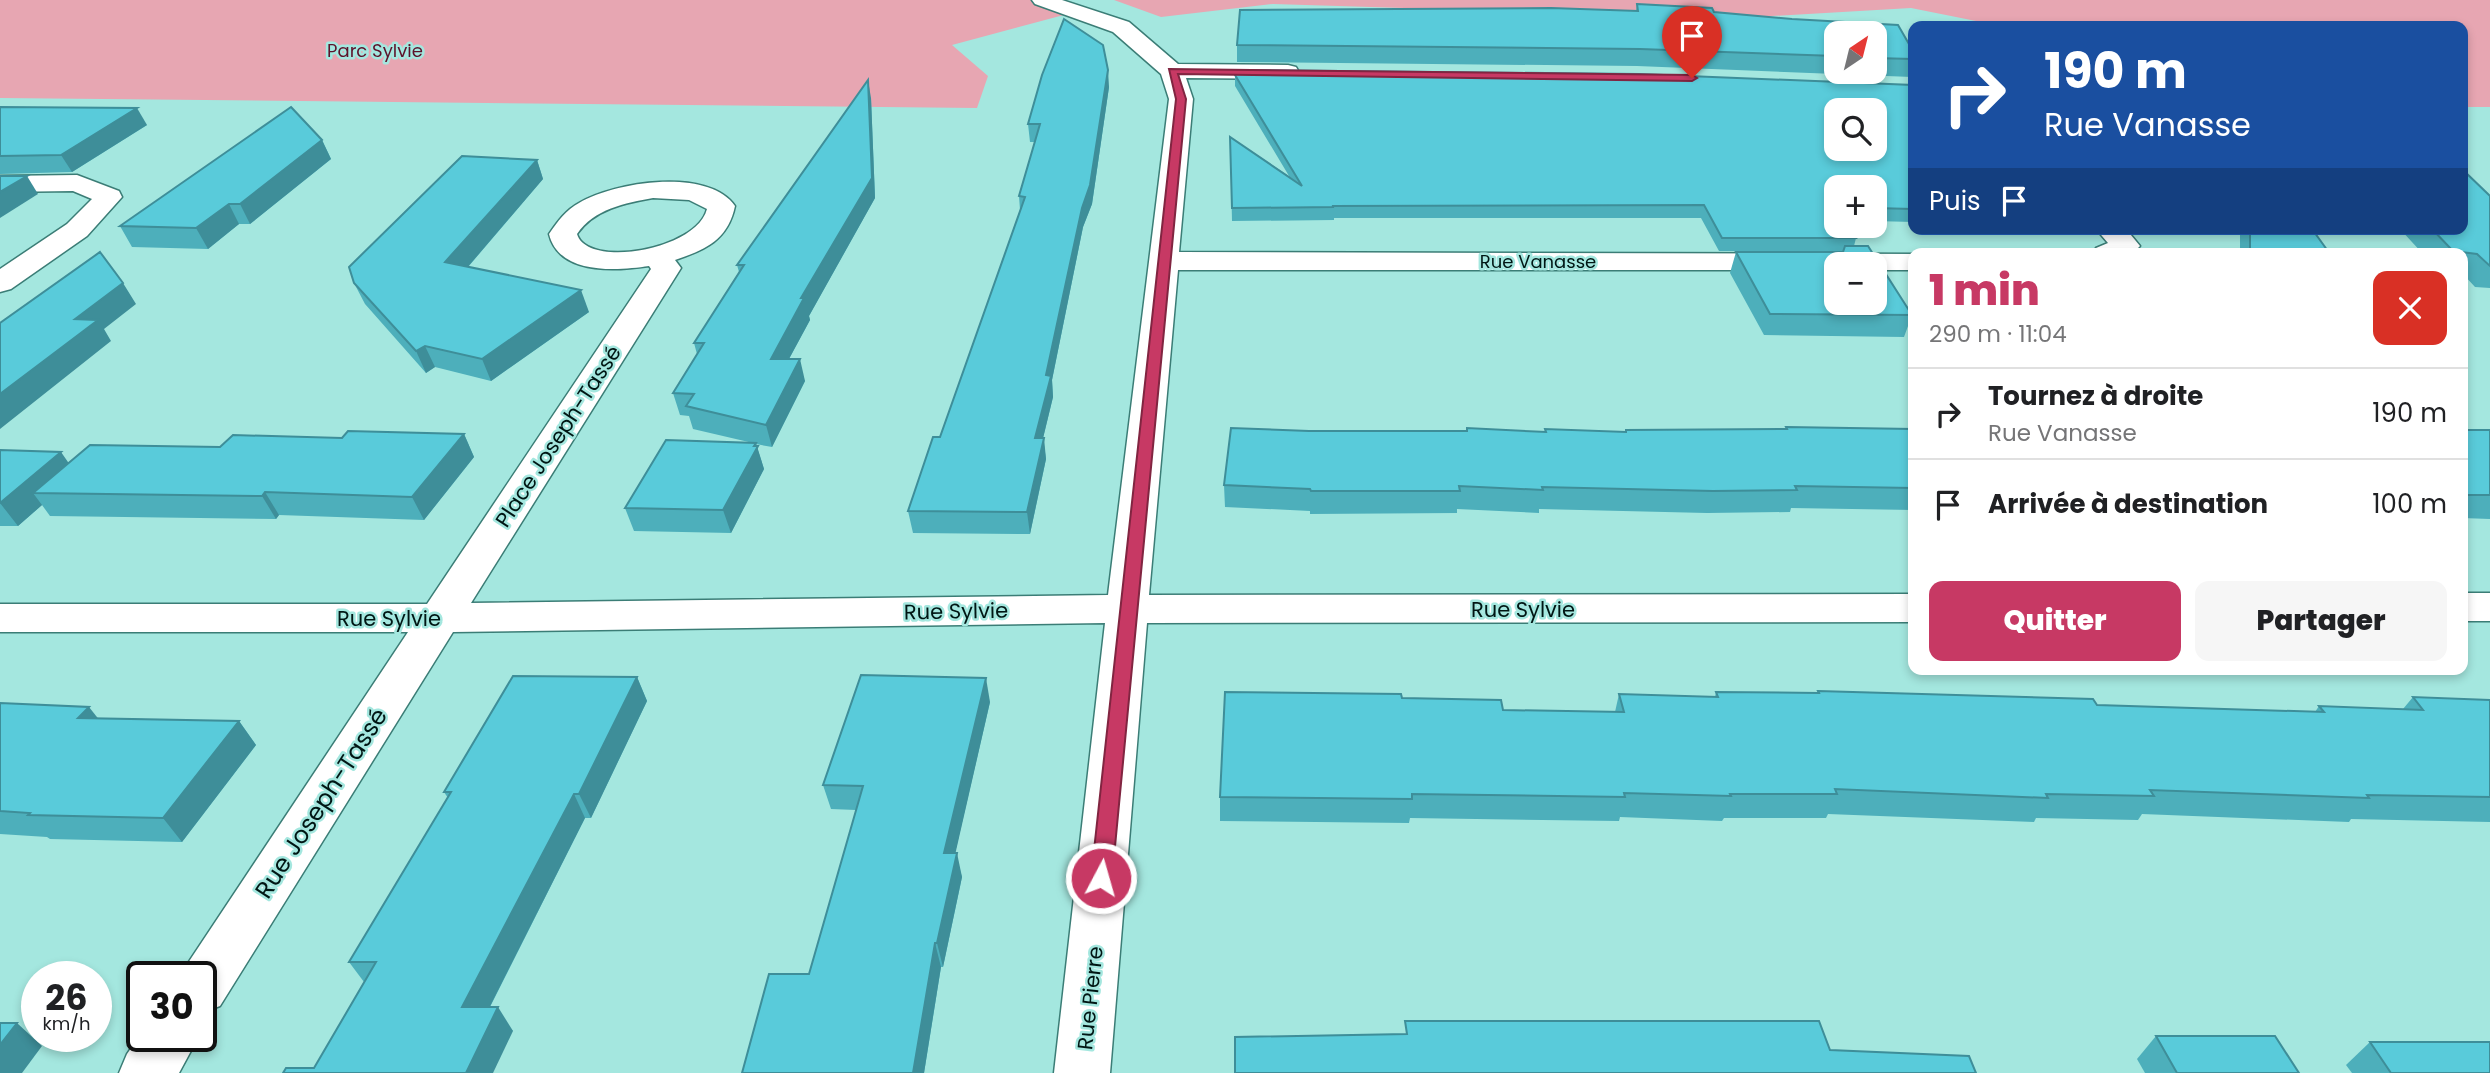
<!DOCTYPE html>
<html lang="fr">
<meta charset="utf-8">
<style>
:root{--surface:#fff;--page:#f6f6f6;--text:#202124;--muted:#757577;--line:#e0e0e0;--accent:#c73964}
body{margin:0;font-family:Poppins,sans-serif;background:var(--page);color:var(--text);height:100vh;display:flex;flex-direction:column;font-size:26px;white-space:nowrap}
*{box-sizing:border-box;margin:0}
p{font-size:23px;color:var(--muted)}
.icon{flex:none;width:38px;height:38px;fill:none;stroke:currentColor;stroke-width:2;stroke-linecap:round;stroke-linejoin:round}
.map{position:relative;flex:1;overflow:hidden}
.drawer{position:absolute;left:1908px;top:248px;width:560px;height:427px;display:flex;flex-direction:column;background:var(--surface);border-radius:14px;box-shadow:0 4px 10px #0003}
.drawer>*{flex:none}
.banner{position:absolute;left:1908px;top:21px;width:560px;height:214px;border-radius:14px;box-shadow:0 4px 10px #0003;background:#1a4fa0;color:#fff;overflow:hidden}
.needle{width:46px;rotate:35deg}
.tools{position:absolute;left:1824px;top:21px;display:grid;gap:14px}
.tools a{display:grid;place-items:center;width:63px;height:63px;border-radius:14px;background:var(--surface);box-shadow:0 4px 10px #0003;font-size:35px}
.speed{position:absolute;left:21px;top:961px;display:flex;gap:14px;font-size:35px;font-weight:700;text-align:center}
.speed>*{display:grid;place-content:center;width:91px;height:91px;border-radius:50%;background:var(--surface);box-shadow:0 4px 10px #0003;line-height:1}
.speed small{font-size:18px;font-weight:400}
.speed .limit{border:4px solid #111;border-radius:10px;background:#fff;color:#111}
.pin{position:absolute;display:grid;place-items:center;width:60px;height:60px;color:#fff;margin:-72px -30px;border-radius:50% 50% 50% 0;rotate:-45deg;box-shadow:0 0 7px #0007}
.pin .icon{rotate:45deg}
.me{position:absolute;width:77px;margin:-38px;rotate:6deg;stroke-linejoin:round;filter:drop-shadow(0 0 5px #0008)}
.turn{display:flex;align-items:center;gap:24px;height:147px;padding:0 21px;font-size:32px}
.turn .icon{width:91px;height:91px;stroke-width:2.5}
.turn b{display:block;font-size:49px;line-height:60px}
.then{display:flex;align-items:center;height:66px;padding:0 21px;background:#0003;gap:14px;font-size:26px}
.round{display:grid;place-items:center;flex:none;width:74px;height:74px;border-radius:14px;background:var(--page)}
.headline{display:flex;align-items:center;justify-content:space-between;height:119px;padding:0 21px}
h1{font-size:42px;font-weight:800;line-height:52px;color:var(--accent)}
.action{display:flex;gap:14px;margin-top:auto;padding:14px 21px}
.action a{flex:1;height:80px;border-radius:14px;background:var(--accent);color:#fff;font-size:28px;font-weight:800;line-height:80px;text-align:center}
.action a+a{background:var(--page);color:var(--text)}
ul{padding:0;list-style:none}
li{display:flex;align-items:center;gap:21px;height:91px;padding:0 21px;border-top:2px solid var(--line)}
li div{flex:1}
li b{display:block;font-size:26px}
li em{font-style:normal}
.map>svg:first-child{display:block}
.green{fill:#e7a6b2}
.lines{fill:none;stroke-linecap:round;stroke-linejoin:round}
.minor-casing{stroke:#3b7d76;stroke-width:3}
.minor{fill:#fff;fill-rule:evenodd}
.wall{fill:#4dafbb;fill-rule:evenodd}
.shaded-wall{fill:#3e8e99}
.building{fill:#59cbda;stroke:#3e8e99;stroke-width:2;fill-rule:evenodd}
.route{fill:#c73964;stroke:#812541;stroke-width:2}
.labels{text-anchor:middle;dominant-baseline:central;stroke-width:5;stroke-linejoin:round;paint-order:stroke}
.far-park-label{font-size:18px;fill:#5d122a;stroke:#a4e7df}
.far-street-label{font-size:18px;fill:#001614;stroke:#a4e7df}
.street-label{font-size:21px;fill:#001614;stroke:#a4e7df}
.near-street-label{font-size:24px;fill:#001614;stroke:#a4e7df}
</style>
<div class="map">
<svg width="2490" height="1073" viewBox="0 0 2490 1073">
<rect width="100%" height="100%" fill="#a4e7df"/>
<!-- green -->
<g class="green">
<path d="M0 0H1042L1075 12 952 45 988 76 977 108 0 98Z"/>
<path d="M1114 0H2490V107H2462V26H2001L1911 8 1737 18 1273 4 1161 17Z"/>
</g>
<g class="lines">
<!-- minor casing -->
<g class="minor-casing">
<g id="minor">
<path d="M1032 0H1062L1129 22 1178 64 1288 65 1296 67 1299 72 1296 77 1288 79 1186 78 1193 99 1179 252 1919 254H1913V270H1874V264H1836V270H1178L1149 595 1913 594V622L1147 623 1110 1073H1054L1105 623 453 632 220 1006 201 1013V976H180L182 972 408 632H0V604H427L651 269 649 266C616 271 559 275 549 234 558 221 566 210 579 203 614 182 708 167 735 206 728 240 705 250 675 260L681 268 471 603 1108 595 1169 99 1161 74 1113 32 1035 4ZM653 198 689 200 707 209C697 250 587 269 577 234 594 209 625 203 653 198Z"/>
<path d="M77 175 119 191 122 197 87 236 11 289 0 292V269L67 224 92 199 73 191 0 192V176Z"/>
<path d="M2096 229H2126L2140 246 2132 254H2092L2096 248 2108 243Z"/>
<rect x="2462" y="593" width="28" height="28"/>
<path d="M142 1032V1036H199L179 1073H119L127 1054Z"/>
</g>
</g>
<!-- minor -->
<use href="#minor" class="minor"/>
</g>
<!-- wall -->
<g class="wall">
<path d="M1637 4 1712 8 1714 12 1792 19 1898 25 1913 51V74L1912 77 1637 66 1237 62V45L1240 10 1551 8 1636 11ZM1836 33H1874V72H1836Z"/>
<path d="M1235 75 1913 85V222L1874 221V187H1836V226L1856 238 1854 246 1912 315 1904 337 1764 335 1730 273 1736 252 1843 251H1719L1701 218H1334V220L1232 221 1230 137 1289 176 1235 86Z"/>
<path d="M1109 87 1092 204 1083 227 1052 380 1053 397 1043 438 1046 459 1030 534 913 533 908 511 940 437 1020 210 1019 196 1035 142H1030L1028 124Z"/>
<path d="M871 98 875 198 809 316 810 320 789 359 805 381 772 447 756 444 764 469 731 533 634 531 625 508 753 443 693 429 689 416 680 415 673 393 697 354 694 343 739 272 737 265Z"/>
<path d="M0 107 147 125 72 172 0 174Z"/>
<path d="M322 140 331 159 250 224H239L208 249 132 247 120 226Z"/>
<path d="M537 160 543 179 468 267 589 312 491 381 435 367 426 373 365 304 354 283Z"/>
<path d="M2490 196V288L2475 287 2464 275 2462 274V254H2423L2400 229H2462Z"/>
<path d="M2240 229H2312L2330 254H2240Z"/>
<path d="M1786 427 1913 429V510L1791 508 1790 512 1707 513 1539 509V513L1457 509V513L1310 514V511L1225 507 1224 485 1309 431 1545 432V429L1625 432 1626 430 1786 429Z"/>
<path d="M2462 430H2490V519L2462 518Z"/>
<path d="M464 434 474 457 424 520 279 515 276 519 50 516 42 505 18 526H0V450L69 463 220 447 342 438Z"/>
<path d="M637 677 647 701 591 818H585L490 1007 513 1031 314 1068 364 982 349 962 448 798 444 792Z"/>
<path d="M1818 691 2097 705 2315 712 2319 706 2403 709 2413 697 2490 700V822L2351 819 2349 822 2142 814 2138 820 2036 818 2034 822 1828 814 1826 818H1724L1722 821 1620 817 1619 821 1410 818 1409 823 1220 821V797L1402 698 1503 710 1615 712 1619 694 1715 697 1716 692 1817 693Z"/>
<path d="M990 702 955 853 962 877 943 967H941L924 1073H742L809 974 856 810 831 809 823 785Z"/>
<path d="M0 703 98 718 239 721 256 745 182 842 50 839 47 837 0 834Z"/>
<path d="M2156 1036 2299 1073H2145L2137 1059Z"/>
<path d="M2370 1042 2490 1073H2352L2346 1065Z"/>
</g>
<!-- shaded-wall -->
<g class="shaded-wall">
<path d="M1108 70 1109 87 1092 204 1083 227 1052 380 1053 397 1038 459 1035 438 1046 375Z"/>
<path d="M868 80 871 98 875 198 809 316 810 320 777 381 771 359 801 298Z"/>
<path d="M137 108 147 125 72 172 61 155Z"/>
<path d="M322 140 331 159 250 224 240 204Z"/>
<path d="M537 160 543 179 454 283 445 262Z"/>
<path d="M27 176 38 194 0 218V192Z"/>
<path d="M229 204 239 224 208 249 196 228Z"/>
<path d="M123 283 136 304 104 329 111 341 0 429V394L75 319Z"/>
<path d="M581 290 589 312 491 381 482 359Z"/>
<path d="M425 346 435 367 426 373 416 351Z"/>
<path d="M800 359 805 381 772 447 766 425Z"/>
<path d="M464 434 474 457 424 520 412 497Z"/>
<path d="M1044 438 1046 459 1030 534 1027 512Z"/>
<path d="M756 443 764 469 731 533 723 510Z"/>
<path d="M61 452 77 475 33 493 42 505 18 526 0 503Z"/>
<path d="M265 492 279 515 276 519 262 496Z"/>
<path d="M637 677 647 701 591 818 579 794Z"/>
<path d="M986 678 990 702 950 877 944 853Z"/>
<path d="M89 707 108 731 78 718Z"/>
<path d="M239 721 256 745 182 842 163 818Z"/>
<path d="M574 794 585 818 478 1030 462 1007Z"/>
<path d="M957 853 962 877 943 967 937 943Z"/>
<path d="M935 943 941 967 924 1073H913Z"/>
<path d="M498 1007 513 1031 493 1073H466Z"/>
<path d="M17 1023 42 1046 22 1073H0V1045Z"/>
</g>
<!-- building -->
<g class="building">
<path d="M1637 4 1712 8 1714 12 1792 19 1898 25 1913 51V59L1874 58V33H1836V56L1640 49 1237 45 1240 10 1551 8 1638 11Z"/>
<path d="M1064 19 1103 45 1108 70 1090 185 1082 208 1046 375 1051 376 1035 438H1044L1027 512 908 511 933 437H940L1025 197 1019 196 1040 124H1028L1042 75Z"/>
<path d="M1235 70 1639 74 1913 85V209L1874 208V187H1836V226H1849L1856 238H1722L1704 205 1332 206 1334 207 1232 208 1230 137 1302 186 1235 75ZM1836 110H1874V149H1836Z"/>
<path d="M868 80 872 178 801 298H804L771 359H800L766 425 686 406 694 394 673 393 704 343H694L744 265H737Z"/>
<path d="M0 107 137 108 61 155 0 156Z"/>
<path d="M291 107 322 140 240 204H229L196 228 120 226Z"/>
<path d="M462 156 537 160 445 262 581 290 482 359 425 346 416 351 354 283 349 267Z"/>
<path d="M2462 169 2490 196V266L2477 254 2453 251 2432 229H2462Z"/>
<path d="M0 176H27L0 192Z"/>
<path d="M2250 229H2312L2330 254H2254L2250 248Z"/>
<path d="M1845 246H1868L1912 315 1770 314 1736 252H1843ZM1836 264H1874V303H1836Z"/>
<path d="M100 252 123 283 75 319 98 320 0 394V323Z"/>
<path d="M1786 427 1913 429V488L1795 486 1797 490 1713 491 1542 487 1543 490 1459 486 1460 491H1311L1310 489 1224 485 1231 428 1309 431H1467V428L1546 432 1545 429 1626 432V430L1787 429Z"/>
<rect x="2462" y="430" width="28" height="65"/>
<path d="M348 431 464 434 412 497 265 492 262 496 33 493 90 445 220 447 233 435 342 438Z"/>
<path d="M666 440 756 443 754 446H758L723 510 625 508Z"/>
<path d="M0 450 61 452 0 503Z"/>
<path d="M861 675 986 678 944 853H957L937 943H935L913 1073H742L769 974H809L863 786 823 785Z"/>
<path d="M513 676 637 677 579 794H574L462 1007H498L466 1073H283L286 1068H314L376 962H349L451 792H444Z"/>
<path d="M1818 691 2093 699 2097 705 2324 712 2319 706 2423 710 2413 697 2490 700V797L2367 795 2369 798 2150 790 2154 796 2046 794 2048 798 1835 789 1837 794H1730L1731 796 1624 793 1625 797 1412 794V799L1220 797 1225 692 1401 694 1402 698 1501 700 1503 710 1624 712 1619 694 1718 697 1716 692 1819 693Z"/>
<path d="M0 703 89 707 78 718 239 721 163 818 28 815 30 813 0 811Z"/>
<path d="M1405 1021H1819L1830 1050 1969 1056 1976 1073H1235V1037L1407 1034Z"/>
<path d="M0 1023H17L0 1045Z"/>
<path d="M2156 1036H2275L2299 1073H2177Z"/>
<path d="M2370 1042H2490V1073H2391Z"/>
</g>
<!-- route -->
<path class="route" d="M1169 69 1692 75 1697 78 1692 81 1178 74 1186 99 1112 878 1109 884 1101 887 1094 884 1091 878 1176 99Z"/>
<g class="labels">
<!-- far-park labels -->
<g class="far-park-label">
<text x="375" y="50">Parc Sylvie</text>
</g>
<!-- far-street labels -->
<g class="far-street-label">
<text x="1538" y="261">Rue Vanasse</text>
</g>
<!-- street labels -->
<g class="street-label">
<text transform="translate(558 436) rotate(-57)">Place Joseph-Tassé</text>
<text x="1523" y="609">Rue Sylvie</text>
<text transform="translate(956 611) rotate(-1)">Rue Sylvie</text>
<text x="389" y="618">Rue Sylvie</text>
<text transform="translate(1090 998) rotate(-84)">Rue Pierre</text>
</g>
<!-- near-street labels -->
<g class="near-street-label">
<text transform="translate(321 803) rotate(-57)">Rue Joseph-Tassé</text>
</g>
</g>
</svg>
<div class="tools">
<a><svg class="needle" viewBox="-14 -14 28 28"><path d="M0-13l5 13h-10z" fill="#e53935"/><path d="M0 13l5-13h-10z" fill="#757577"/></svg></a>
<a><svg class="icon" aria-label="search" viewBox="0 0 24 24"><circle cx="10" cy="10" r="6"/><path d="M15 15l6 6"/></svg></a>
<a>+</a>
<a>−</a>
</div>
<div class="speed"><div>26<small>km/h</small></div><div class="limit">30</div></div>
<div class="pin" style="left:1692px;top:78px;background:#d93025"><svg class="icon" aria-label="arrive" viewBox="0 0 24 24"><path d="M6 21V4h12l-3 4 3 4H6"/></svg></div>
<svg class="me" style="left:1101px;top:878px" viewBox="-20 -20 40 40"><circle r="17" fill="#c73964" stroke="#fff" stroke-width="3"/><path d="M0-11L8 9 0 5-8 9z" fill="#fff"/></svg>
<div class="banner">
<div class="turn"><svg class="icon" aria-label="right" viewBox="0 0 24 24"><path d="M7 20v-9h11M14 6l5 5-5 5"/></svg><div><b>190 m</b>Rue Vanasse</div></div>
<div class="then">Puis<svg class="icon" aria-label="arrive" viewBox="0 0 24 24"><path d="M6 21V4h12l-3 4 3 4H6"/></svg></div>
</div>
<section class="drawer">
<div class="headline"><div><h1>1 min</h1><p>290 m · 11:04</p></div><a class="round" style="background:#d93025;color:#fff"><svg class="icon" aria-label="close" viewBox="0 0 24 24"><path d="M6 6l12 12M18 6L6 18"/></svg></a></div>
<ul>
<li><svg class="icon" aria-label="right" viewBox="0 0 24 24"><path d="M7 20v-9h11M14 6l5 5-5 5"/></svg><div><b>Tournez à droite</b><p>Rue Vanasse</p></div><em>190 m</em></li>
<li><svg class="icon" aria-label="arrive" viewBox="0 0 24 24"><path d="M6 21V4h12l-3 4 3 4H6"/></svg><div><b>Arrivée à destination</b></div><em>100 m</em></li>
</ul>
<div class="action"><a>Quitter</a><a>Partager</a></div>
</section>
</div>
